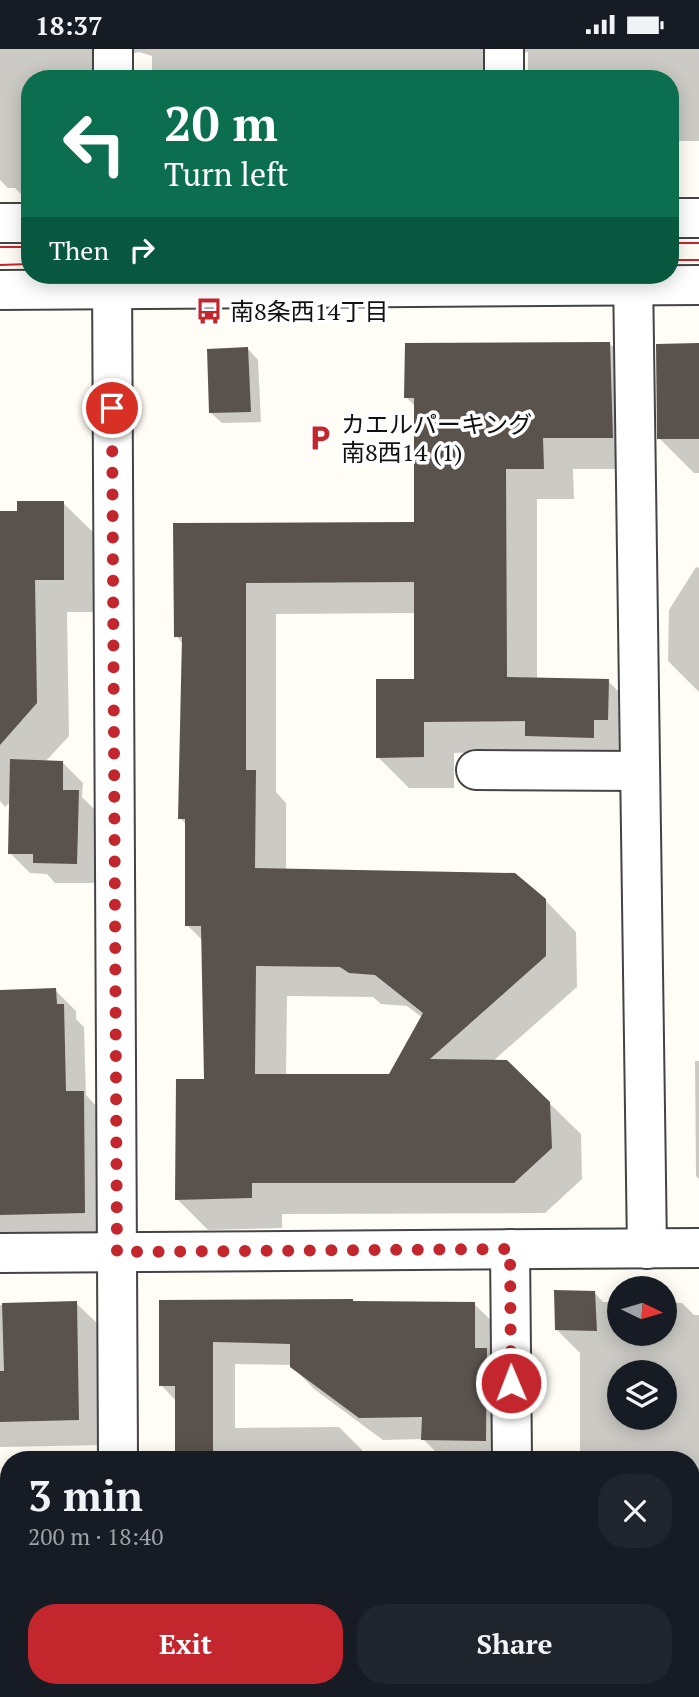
<!DOCTYPE html>
<meta charset="utf-8">
<style>
:root{--surface:#171b24;--page:#20242c;--text:#f1f3f6;--muted:#9ea1a6;--accent:#c4262e}
body{margin:0;font-family:"PT Serif","Noto Sans JP",serif;background:var(--page);color:var(--text);height:100vh;display:flex;flex-direction:column;font-size:26px;white-space:nowrap}
*{box-sizing:border-box;margin:0}
p{font-size:23px;color:var(--muted)}
.icon{flex:none;width:38px;height:38px;fill:none;stroke:currentColor;stroke-width:2;stroke-linecap:round;stroke-linejoin:round}
.map{position:relative;flex:1;overflow:hidden}
.sheet{position:absolute;left:0px;top:1402px;width:700px;height:247px;display:flex;flex-direction:column;background:var(--surface);border-radius:28px 28px 0 0;box-shadow:0 4px 18px #0003}
.sheet>*{flex:none}
.hud{position:absolute;left:21px;top:21px;width:658px;height:214px;border-radius:28px;box-shadow:0 4px 18px #0003;background:#0b6e4f;color:#fff;overflow:hidden}
.needle{width:46px;rotate:95deg}
.buttons{position:absolute;left:607px;top:1227px;display:grid;gap:14px}
.buttons a{display:grid;place-items:center;width:70px;height:70px;border-radius:50%;background:var(--surface);box-shadow:0 4px 18px #0003;font-size:35px}
.pin{position:absolute;display:grid;place-items:center;width:60px;height:60px;color:#fff;margin:-30px;border:4px solid #fff;border-radius:50%;box-shadow:0 2px 7px #0007}
.me{position:absolute;width:77px;margin:-38px;rotate:359deg;stroke-linejoin:round;filter:drop-shadow(0 0 5px #0008)}
.turn{display:flex;align-items:center;gap:24px;height:147px;padding:0 28px;font-size:32px}
.turn .icon{width:91px;height:91px;stroke-width:2.5}
.turn b{display:block;font-size:49px;line-height:60px}
.then{display:flex;align-items:center;height:66px;padding:0 28px;background:#0003;gap:14px;font-size:26px}
.round{display:grid;place-items:center;flex:none;width:74px;height:74px;border-radius:28px;background:var(--page)}
.overview{display:flex;align-items:center;justify-content:space-between;height:119px;padding:0 28px}
h1{font-size:42px;font-weight:800;line-height:52px}
.primary-button{display:flex;gap:14px;margin-top:auto;padding:14px 28px}
.primary-button a{flex:1;height:80px;border-radius:28px;background:var(--accent);color:#fff;font-size:28px;font-weight:800;line-height:80px;text-align:center}
.primary-button a+a{background:var(--page);color:var(--text)}
.status{display:flex;justify-content:space-between;align-items:center;height:49px;padding:0 35px;background:var(--surface);direction:ltr}
.status svg{height:19px;fill:currentColor}
.map>svg:first-child{display:block}
.shadow{fill:#0003;fill-rule:evenodd}
.building{fill:#5a524d;fill-rule:evenodd}
.lines{fill:none;stroke-linecap:round;stroke-linejoin:round}
.minor-casing{stroke:#444;stroke-width:42}
.minor{stroke:#fff;stroke-width:38}
.tram{stroke:#c4262e;stroke-width:2}
.route{stroke:#c4262e;stroke-width:12;stroke-dasharray:0 21.6}
.labels{text-anchor:middle;dominant-baseline:central;stroke-width:7;stroke-linejoin:round;paint-order:stroke}
.poi-label{font-size:24px;fill:#111;stroke:#fff;text-anchor:start}
</style>
<div class="status"><b>18:37</b><svg viewBox="0 0 49 12"><path d="M0 12V9h3v3zM5 12V6h3v6zM10 12V3h3v9zM15 12V0h3v12zM26 1h20v11H26zM47 4h2v5h-2z"/></svg></div>
<div class="map">
<svg width="699" height="1648" viewBox="0 0 699 1648">
<rect width="100%" height="100%" fill="#fffdf5"/>
<!-- shadow -->
<g class="shadow">
<path d="M0 0H699V92H670V30H528V3L519 5 507 30H152V7L139 3 127 6 98 30H30V151H27L15 139H8L0 131Z"/>
<path d="M610 295 641 326 644 420H573L574 450H537V631L608 632 639 663 624 719 542 702 454 704V739H409L378 708 416 631V564L276 565V743L286 754V822L545 851 576 883 577 938 492 1013 549 1054 581 1085 582 1130 545 1164 282 1165V1179L208 1181 177 1150 205 1032 203 892 187 876 186 775 180 769 183 595 176 587 175 476 416 475V358L406 348ZM287 947 373 948 381 955 407 957 423 969 390 1027H286Z"/>
<path d="M699 296V424H694L659 389Z"/>
<path d="M248 300 258 311 261 373 222 374 211 364Z"/>
<path d="M63 454 96 486V563H67L69 687 45 713H62L83 734 82 748 98 764 97 834H55L47 825 30 824 10 804 11 752 5 758 0 752V511Z"/>
<path d="M696 518 699 519V643L668 612 669 561Z"/>
<path d="M55 941 76 962V970L84 978 86 1046 104 1065 106 1184 0 1186V943Z"/>
<path d="M695 1012H699V1130L696 1127Z"/>
<path d="M594 1243 603 1253H620V1284H665V1253L682 1254 694 1266H699V1457H691V1410H580V1304L557 1281ZM620 1323H665V1368H620Z"/>
<path d="M353 1252 355 1253 474 1255 497 1277 508 1410H443L423 1390 383 1391 314 1340 291 1316 235 1315V1379L339 1378 362 1401V1410H182L176 1405V1352L161 1336 160 1253Z"/>
<path d="M76 1254 102 1279 104 1396 0 1398V1256Z"/>
<path d="M0 1516 9 1524V1640H26V1648H0Z"/>
<path d="M691 1526H699V1648H583V1640H691Z"/>
<path d="M158 1640H398L404 1648H158Z"/>
</g>
<!-- building -->
<g class="building">
<path d="M610 293 613 389H543L544 420H506L507 628 609 630 608 671H594V689L525 687V672L424 673V708L376 709V630H414V533L246 534V721H256L255 819 515 824 546 850V907L430 1010 507 1011 550 1053 552 1099 514 1134H252V1149L175 1151 176 1030H204L201 877H185V770H178L182 588H174L173 474 414 473V349H404L405 294ZM256 917 340 918 349 924 375 926 423 964 389 1025H255Z"/>
<path d="M699 294V390H657L656 295Z"/>
<path d="M248 298 251 363 209 364 207 300Z"/>
<path d="M17 452H64V531H35L37 654 0 696V462H17Z"/>
<path d="M10 710 63 712V741H79L77 815 33 814V805H8Z"/>
<path d="M56 939 57 955H64L66 1042H84L85 1164 0 1166V941Z"/>
<path d="M554 1241 595 1242 597 1282 555 1281Z"/>
<path d="M353 1250V1252L475 1253V1299H487L486 1392 421 1391 422 1368 359 1369 290 1318V1295L213 1293V1404L175 1405V1337H159V1251Z"/>
<path d="M77 1252 79 1371 0 1373V1322H4L2 1254Z"/>
</g>
<g class="lines">
<!-- minor casing -->
<g class="minor-casing">
<g id="minor">
<path d="M113 0V30"/>
<path d="M504 0V30"/>
<path d="M670 169H699"/>
<path d="M0 174H30"/>
<path d="M112 226 118 1410"/>
<path d="M633 226 647 1200"/>
<path d="M0 241 699 236"/>
<path d="M476 721 640 722"/>
<path d="M510 1200 512 1410"/>
<path d="M0 1204 699 1199"/>
<path d="M119 1640V1648"/>
<path d="M516 1640V1648"/>
</g>
</g>
<!-- minor -->
<use href="#minor" class="minor"/>
<!-- tram -->
<g class="tram">
<path d="M670 194H699"/>
<path d="M0 198H30"/>
<path d="M670 211H699"/>
<path d="M0 216 30 215"/>
</g>
</g>
<g class="lines">
<!-- route -->
<path class="route" d="M112 359 117 1203 510 1200 511 1334"/>
</g>
<!-- icons -->
<defs>
<g id="bus-bare" transform="scale(2.1)"><path d="M-5-6H5V4H4V6H2V4H-2V6H-4V4H-5ZM-3.5-4V0h7V-4ZM-3.5 1.2v1.5H-2V1.2ZM2 1.2v1.5H3.5V1.2Z" fill="#c4262e" stroke="#fff" stroke-width="2.5" paint-order="stroke"/></g>
<g id="parking-bare" transform="scale(2.1)"><path d="M-3.5-5.5H1a3.5 3.5 0 0 1 0 7H-1V5.5H-3.5ZM-1-3.4V-.6H.8a1.4 1.4 0 0 0 0-2.8Z" fill="#c4262e" stroke="#fff" stroke-width="2.5" paint-order="stroke"/></g>
</defs>
<g fill-rule="evenodd">
<use href="#bus-bare" x="209" y="262"/>
<use href="#parking-bare" x="320" y="389"/>
</g>
<g class="labels">
<!-- poi labels -->
<g class="poi-label">
<text x="230" y="262">南8条西14丁目</text>
<text x="341" y="375">カエルパーキング<tspan x="341" dy="28">南8西14 (1)</tspan></text>
</g>
</g>
</svg>
<div class="buttons">
<a><svg class="needle" viewBox="-14 -14 28 28"><path d="M0-13l5 13h-10z" fill="#e53935"/><path d="M0 13l5-13h-10z" fill="#9ea1a6"/></svg></a>
<a><svg class="icon" aria-label="layers" viewBox="0 0 24 24"><path d="M12 4l9 5-9 5-9-5zM3 14l9 5 9-5"/></svg></a>
</div>
<div class="pin" style="left:112px;top:359px;background:#d93025"><svg class="icon" aria-label="arrive" viewBox="0 0 24 24"><path d="M6 21V4h12l-3 4 3 4H6"/></svg></div>
<svg class="me" style="left:511px;top:1334px" viewBox="-20 -20 40 40"><circle r="17" fill="#c4262e" stroke="#fff" stroke-width="3"/><path d="M0-11L8 9 0 5-8 9z" fill="#fff"/></svg>
<div class="hud">
<div class="turn"><svg class="icon" aria-label="left" viewBox="0 0 24 24"><path d="M17 20v-9H6M10 6l-5 5 5 5"/></svg><div><b>20 m</b>Turn left</div></div>
<div class="then">Then<svg class="icon" aria-label="right" viewBox="0 0 24 24"><path d="M7 20v-9h11M14 6l5 5-5 5"/></svg></div>
</div>
<section class="sheet">
<div class="overview"><div><h1>3 min</h1><p>200 m · 18:40</p></div><a class="round"><svg class="icon" aria-label="close" viewBox="0 0 24 24"><path d="M6 6l12 12M18 6L6 18"/></svg></a></div>
<div class="primary-button"><a>Exit</a><a>Share</a></div>
</section>
</div>
